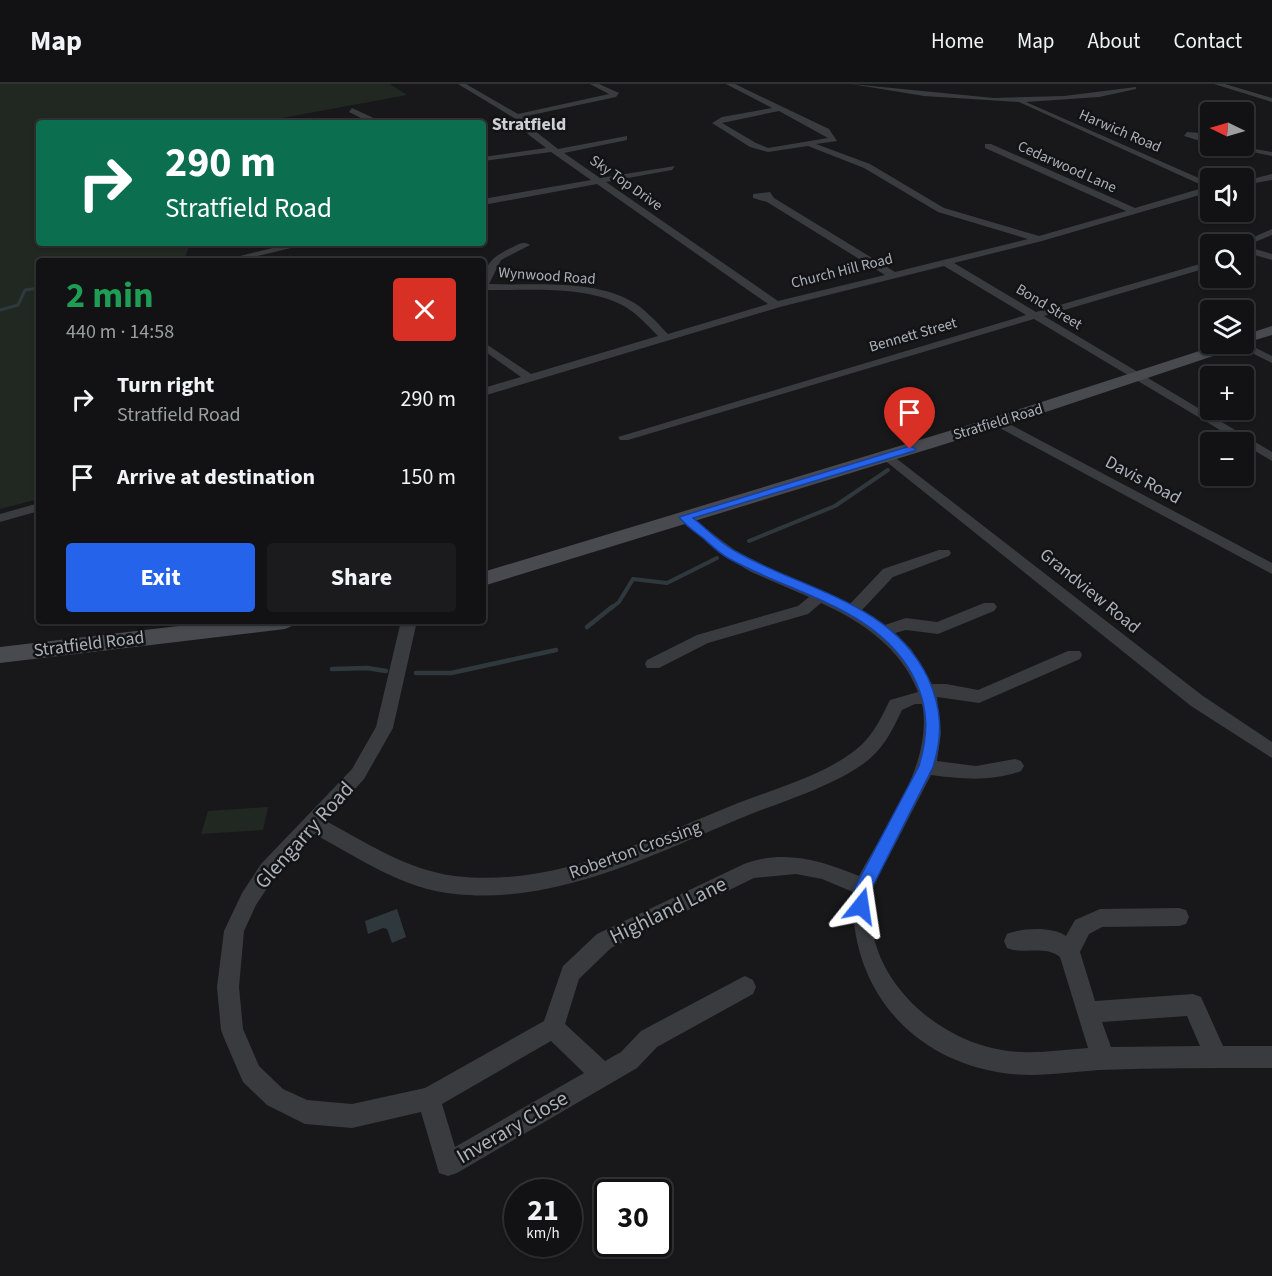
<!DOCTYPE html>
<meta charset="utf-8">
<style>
:root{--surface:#121214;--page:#1b1b1d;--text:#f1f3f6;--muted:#9c9ea0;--line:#313234;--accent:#2563eb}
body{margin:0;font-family:"Source Sans 3",sans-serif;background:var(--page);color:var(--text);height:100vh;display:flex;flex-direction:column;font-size:22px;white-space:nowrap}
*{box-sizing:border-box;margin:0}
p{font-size:20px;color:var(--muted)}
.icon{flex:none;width:33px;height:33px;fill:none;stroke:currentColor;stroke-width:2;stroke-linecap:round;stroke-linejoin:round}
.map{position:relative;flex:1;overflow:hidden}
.side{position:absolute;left:36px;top:174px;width:450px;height:366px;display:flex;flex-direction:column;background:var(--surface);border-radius:6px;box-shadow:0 2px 4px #0004,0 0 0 2px var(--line)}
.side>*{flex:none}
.banner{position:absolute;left:36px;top:36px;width:450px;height:126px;border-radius:6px;box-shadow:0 2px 4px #0004,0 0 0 2px var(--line);background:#0b6e4f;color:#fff;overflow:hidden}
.needle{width:39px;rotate:275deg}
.tools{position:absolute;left:1200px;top:18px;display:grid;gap:12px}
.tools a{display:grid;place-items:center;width:54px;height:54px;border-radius:6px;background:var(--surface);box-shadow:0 2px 4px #0004,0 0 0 2px var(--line);font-size:30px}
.speed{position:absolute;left:504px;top:1095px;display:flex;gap:12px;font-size:30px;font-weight:700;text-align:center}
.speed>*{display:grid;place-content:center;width:78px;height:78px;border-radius:50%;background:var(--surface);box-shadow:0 2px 4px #0004,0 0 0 2px var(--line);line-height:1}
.speed small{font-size:15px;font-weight:400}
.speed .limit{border:3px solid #111;border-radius:9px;background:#fff;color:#111}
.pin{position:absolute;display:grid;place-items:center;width:51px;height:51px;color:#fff;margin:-62px -26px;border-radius:50% 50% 50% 0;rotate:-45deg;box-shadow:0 0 6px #0007}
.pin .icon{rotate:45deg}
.me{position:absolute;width:66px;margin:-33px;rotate:15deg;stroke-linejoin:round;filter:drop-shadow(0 0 4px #0008)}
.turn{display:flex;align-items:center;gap:21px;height:126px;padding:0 30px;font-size:27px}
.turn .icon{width:78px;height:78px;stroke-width:2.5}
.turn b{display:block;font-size:42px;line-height:51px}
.round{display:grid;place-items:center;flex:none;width:63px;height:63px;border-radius:6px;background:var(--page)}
.head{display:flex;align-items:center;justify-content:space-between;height:102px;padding:0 30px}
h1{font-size:36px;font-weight:700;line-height:45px;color:#1e9e55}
.cta{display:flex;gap:12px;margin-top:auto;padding:12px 30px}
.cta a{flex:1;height:69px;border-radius:6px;background:var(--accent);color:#fff;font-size:24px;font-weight:700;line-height:69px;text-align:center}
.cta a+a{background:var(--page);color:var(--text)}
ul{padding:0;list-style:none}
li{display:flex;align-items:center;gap:18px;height:78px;padding:0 30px}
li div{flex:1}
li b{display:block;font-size:22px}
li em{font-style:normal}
header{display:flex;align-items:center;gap:36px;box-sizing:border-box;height:84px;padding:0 30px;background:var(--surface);border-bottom:2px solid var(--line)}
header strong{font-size:28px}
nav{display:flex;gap:33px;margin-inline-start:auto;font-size:21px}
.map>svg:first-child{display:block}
.green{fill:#202821}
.water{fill:#2f393d}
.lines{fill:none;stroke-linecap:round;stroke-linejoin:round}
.stream-far2{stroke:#2f393d;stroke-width:3}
.stream-far1{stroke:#2f393d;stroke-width:4}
.stream{stroke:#2f393d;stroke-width:4.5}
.minor{fill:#393b3f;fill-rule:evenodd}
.secondary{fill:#484a4f;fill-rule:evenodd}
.route{fill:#2563eb;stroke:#184099;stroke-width:1.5}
.labels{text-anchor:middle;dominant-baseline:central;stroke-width:5;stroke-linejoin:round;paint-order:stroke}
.far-street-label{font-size:15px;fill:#abb1b9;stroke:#131315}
.far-quarter-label{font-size:18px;font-weight:bold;fill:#ccd0d5;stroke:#131315}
.street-label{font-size:18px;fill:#abb1b9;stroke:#131315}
.near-street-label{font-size:21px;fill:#abb1b9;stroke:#131315}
</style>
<header>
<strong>Map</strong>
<nav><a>Home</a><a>Map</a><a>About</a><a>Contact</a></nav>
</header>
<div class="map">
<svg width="1272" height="1192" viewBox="0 0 1272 1192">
<rect width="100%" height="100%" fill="#18181a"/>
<!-- green -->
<g class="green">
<path d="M0 0H390L407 11 266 37 269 39H39V159H190L184 177H39V415L0 425Z"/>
<path d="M268 723 263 746 201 750 208 727Z"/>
</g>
<!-- water -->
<path class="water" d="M397 825 406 853 392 859 387 845 383 844 368 850 365 837Z"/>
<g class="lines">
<!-- stream-far2 -->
<path class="stream-far2" d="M0 226 18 221 25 206 39 204"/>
<!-- stream-far1 -->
<g class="stream-far1">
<path d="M749 457 835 422 888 386"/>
<path d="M610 525 619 518 633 495 667 499 717 474"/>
</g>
<!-- stream -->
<g class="stream">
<path d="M587 543 612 523"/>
<path d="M332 585 367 584 386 587"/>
<path d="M416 589H451L556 566"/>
</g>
<!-- minor -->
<g class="minor">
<path d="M458 0H466L518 30 609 10 590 0H599L619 9 616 13 522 33 535 47 558 65 627 52V56L564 69 600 94 675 82 672 86 606 98 778 217 885 191 767 118 753 114V110L770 108 774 114 895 188 1028 155 938 128 864 84 808 62 768 68 750 63 712 39 722 33 772 24 726 0H735L829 45 837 57 816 60 870 80 944 124 1039 152 1126 127 985 64V60H991L1135 124 1206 103 1019 18 924 12 851 0 994 14 1064 12 1136 3V5L1099 13 1026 18 1210 99V108L1042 157 954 179 1036 228 1210 177V183L1044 232 1272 368V377L1034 235 628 356H620L618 353 1026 231 944 182 780 223 483 312V304L521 293 483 266V258L531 290 658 252C647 241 635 227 620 220 580 201 526 207 483 206 483 181 491 173 513 163 519 160 524 157 530 161L501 176 489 200C533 202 588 195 629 216 644 223 656 238 668 250L768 220 597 100 483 121V115L591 96 551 68 483 77V73L546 64 529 51 514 34ZM779 27 828 54 768 64 756 59 722 39Z"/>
<path d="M1214 0H1225L1272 14V18Z"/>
<path d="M352 24 380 37 381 39H371L349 28Z"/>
<path d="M1187 48 1201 49 1210 56V60L1184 52Z"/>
<path d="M1224 62H1238L1272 68V72Z"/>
<path d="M1272 90V96L1244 101V97Z"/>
<path d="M1272 145V151L1245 162 1272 170V176L1244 168V160H1238Z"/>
<path d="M293 159H312L245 175 240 172Z"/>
<path d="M1244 258 1272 272V279L1234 260Z"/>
<path d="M998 334 1272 479V490L994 341 992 338Z"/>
<path d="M888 368 1203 612 1272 658V674L1191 622 883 375V369Z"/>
<path d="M39 419V427L0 438V430Z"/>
<path d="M685 429 736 467 761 481 850 520 883 485 939 466H949L951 469 949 472 893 493 862 526 885 541 906 534 937 538 984 519H994L997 523 994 527 938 550 906 546 895 549 911 565 932 600H946L978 606 1068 567H1080L1082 571 1080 575 979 619 937 613 941 649 937 677 976 682 1015 675 1021 677 1024 682 1021 687C991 698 962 695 931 691 917 718 903 745 889 772 884 782 875 794 873 805 857 884 929 954 1002 966 1030 971 1060 966 1088 964L1060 873C1044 861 1025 871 1007 864L1004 857 1007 850C1022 844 1052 842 1066 852L1075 836 1100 825 1179 824 1186 826 1189 833 1186 840 1179 842 1102 843 1089 850 1080 868 1095 917 1193 910 1201 913 1223 962H1272V984C1214 984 1156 984 1099 986 1067 988 1035 994 1003 989 909 975 849 902 853 808L822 795 796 790 754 794 611 864 579 895 565 940 605 977 621 968 641 947 737 896 745 892 753 896 756 903 753 910 657 963 637 984 457 1089 448 1092 439 1089 421 1028 352 1044 305 1040 267 1021 243 998 224 954 221 946 217 903 224 847 242 809 261 780 352 685 376 643 401 537H417L393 644 364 695 326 737C367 759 407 786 455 792 554 804 648 755 738 719 774 705 818 693 850 670 871 656 879 638 890 616L918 608C901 564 863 538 821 519L808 530 708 559 659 584H647L645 580 647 576 697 551 798 522 809 513 751 488 726 473 680 436V430ZM915 620H922C934 678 885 743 859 792 821 776 784 765 744 780L597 850 563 882 544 937 425 1004 352 1020 307 1016 283 1005 259 982 243 945 239 903 244 847 256 821 275 792 314 750C359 774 403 805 455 810 560 821 657 768 751 730 785 717 834 701 863 680 883 666 892 647 902 626ZM1187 932 1200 962 1111 963 1102 938ZM551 957 584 989 455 1063 442 1020Z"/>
</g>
<!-- secondary -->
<g class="secondary">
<path d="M1272 242V251L1242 260 1240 263 1004 342 483 502V488L992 334 1221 260H1244V251Z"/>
<path d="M221 537H296L292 542 285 545 0 579V563Z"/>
</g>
</g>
<!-- route -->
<path class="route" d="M910 362 916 365 914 367 693 434C707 445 721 460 737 468 803 506 892 518 928 594 942 625 943 651 933 683L872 804 867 828 861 830 855 828 853 822 855 803 919 682C928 652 929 627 916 598 882 524 793 511 728 474 719 469 711 461 703 454 695 448 685 441 679 433Z"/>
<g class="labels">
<!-- far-street labels -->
<g class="far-street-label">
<text transform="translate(1120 47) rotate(23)">Harwich Road</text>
<text transform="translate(1067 83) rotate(24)">Cedarwood Lane</text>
<text transform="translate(626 99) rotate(35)">Sky Top Drive</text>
<text transform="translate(842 187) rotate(-14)">Church Hill Road</text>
<text transform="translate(547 192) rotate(4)">Wynwood Road</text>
<text transform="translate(1049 223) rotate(31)">Bond Street</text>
<text transform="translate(913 251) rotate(-16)">Bennett Street</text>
<text transform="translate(998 338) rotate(-17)">Stratfield Road</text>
</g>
<!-- far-quarter labels -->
<g class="far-quarter-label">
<text x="529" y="40">Stratfield</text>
</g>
<!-- street labels -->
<g class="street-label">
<text transform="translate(1143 396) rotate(28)">Davis Road</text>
<text transform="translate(1090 507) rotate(39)">Grandview Road</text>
<text transform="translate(89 560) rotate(-7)">Stratfield Road</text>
<text transform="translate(635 766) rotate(-20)">Roberton Crossing</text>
</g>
<!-- near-street labels -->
<g class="near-street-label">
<text transform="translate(304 751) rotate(-48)">Glengarry Road</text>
<text transform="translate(668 826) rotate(-26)">Highland Lane</text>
<text transform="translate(512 1043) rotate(-30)">Inverary Close</text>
</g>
</g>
</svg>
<div class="tools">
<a><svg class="needle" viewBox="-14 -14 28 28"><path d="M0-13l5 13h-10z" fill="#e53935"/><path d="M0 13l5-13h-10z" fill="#9c9ea0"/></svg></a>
<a><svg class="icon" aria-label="sound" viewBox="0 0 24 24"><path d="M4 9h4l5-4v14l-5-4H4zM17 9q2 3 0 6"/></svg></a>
<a><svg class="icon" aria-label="search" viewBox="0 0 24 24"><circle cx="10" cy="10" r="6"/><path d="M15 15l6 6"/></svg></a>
<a><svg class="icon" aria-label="layers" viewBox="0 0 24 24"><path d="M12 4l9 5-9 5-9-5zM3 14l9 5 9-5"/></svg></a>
<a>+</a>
<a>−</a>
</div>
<div class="speed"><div>21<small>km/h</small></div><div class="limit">30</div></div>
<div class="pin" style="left:910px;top:365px;background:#d93025"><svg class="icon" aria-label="arrive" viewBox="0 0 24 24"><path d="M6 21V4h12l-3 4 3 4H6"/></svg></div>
<svg class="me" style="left:861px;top:822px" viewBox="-20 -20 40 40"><path d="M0-17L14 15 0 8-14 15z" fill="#2563eb" stroke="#fff" stroke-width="4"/></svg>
<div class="banner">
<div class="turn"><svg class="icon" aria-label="right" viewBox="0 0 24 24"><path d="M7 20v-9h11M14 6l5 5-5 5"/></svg><div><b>290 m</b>Stratfield Road</div></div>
</div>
<section class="side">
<div class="head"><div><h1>2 min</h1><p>440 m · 14:58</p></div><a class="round" style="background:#d93025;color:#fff"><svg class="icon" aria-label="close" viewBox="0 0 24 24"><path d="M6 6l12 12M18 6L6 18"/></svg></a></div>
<ul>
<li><svg class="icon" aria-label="right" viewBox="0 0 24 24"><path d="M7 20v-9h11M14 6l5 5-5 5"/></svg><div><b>Turn right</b><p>Stratfield Road</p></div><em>290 m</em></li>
<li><svg class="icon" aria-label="arrive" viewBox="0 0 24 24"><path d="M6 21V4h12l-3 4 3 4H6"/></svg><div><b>Arrive at destination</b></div><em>150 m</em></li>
</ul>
<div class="cta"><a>Exit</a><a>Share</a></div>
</section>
</div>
